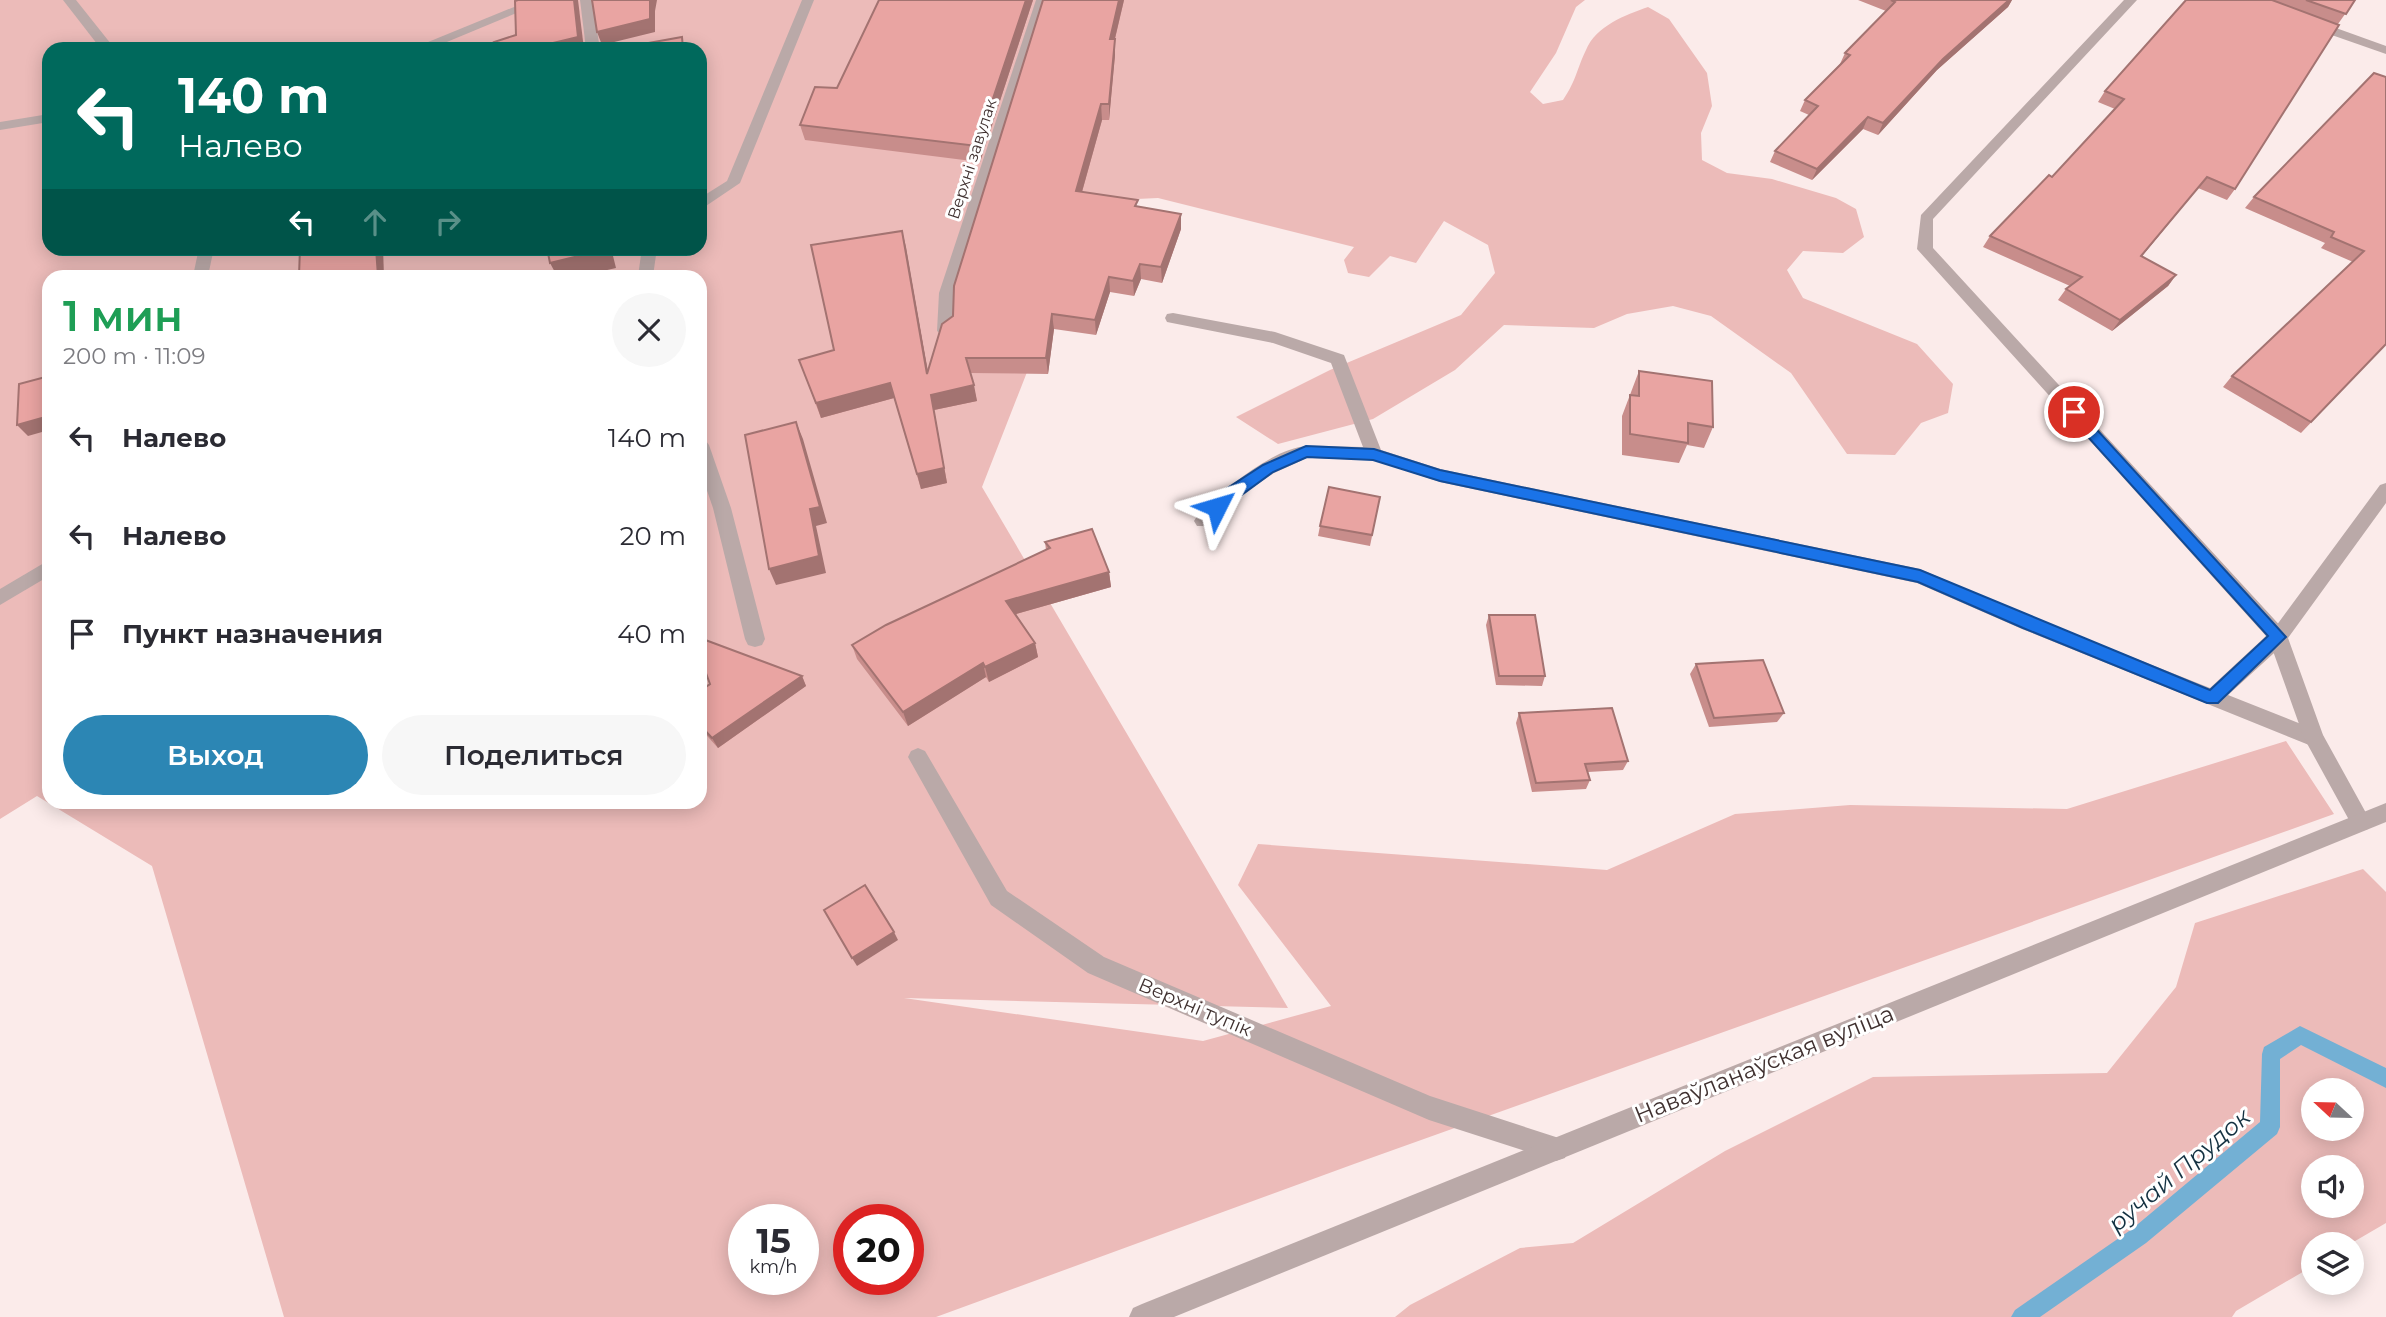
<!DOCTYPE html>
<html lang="ru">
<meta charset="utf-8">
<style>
:root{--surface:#fff;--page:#f7f7f7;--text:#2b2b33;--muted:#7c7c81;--accent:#2c86b4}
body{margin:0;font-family:Montserrat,sans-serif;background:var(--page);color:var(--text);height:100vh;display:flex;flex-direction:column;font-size:26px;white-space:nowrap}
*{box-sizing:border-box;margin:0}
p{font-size:23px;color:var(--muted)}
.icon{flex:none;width:38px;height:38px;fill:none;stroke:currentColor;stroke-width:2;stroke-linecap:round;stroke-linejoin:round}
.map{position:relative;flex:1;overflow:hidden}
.side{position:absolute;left:42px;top:270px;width:665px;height:539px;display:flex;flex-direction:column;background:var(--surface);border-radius:21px;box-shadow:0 4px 18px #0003}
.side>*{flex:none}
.guide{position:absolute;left:42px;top:42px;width:665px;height:214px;border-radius:21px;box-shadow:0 4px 18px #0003;background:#00695c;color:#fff;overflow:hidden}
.needle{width:46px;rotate:292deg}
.controls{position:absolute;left:2301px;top:1078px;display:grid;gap:14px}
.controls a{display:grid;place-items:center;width:63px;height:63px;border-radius:50%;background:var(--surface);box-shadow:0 4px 18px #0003;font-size:35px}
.speed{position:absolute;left:728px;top:1204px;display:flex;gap:14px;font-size:35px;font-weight:700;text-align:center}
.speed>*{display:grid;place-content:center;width:91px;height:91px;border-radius:50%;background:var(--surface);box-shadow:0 4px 18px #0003;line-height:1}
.speed small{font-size:18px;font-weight:400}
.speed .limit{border:10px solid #d22;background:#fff;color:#111}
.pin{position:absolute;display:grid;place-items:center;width:60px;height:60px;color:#fff;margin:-30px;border:4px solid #fff;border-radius:50%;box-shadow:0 2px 7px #0007}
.me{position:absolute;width:77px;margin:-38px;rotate:50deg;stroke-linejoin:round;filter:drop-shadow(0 0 5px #0008)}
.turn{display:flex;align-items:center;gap:24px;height:147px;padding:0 21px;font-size:32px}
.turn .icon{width:91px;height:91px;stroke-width:2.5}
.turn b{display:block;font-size:49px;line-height:60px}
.lanes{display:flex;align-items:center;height:66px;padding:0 21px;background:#0003;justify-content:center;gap:35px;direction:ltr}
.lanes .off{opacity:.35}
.round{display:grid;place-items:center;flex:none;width:74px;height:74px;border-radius:37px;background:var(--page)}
.head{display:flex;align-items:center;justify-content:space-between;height:119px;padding:0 21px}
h1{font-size:42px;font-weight:600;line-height:52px;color:#1e9e55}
.cta{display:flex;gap:14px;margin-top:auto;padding:14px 21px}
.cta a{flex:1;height:80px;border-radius:42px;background:var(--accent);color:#fff;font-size:28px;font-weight:600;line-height:80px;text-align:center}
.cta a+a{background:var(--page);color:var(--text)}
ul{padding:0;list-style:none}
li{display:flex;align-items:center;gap:21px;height:98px;padding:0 21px}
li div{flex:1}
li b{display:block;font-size:26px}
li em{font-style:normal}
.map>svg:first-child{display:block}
.green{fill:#ecbbb9;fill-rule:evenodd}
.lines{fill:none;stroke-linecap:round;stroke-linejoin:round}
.stream{fill:#73b0d4;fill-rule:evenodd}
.service{fill:#baa9a8;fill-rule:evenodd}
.minor{fill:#baa9a8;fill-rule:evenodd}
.tertiary{fill:#baa9a8;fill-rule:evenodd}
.wall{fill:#c88d8b}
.shaded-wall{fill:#a37371}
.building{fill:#e9a4a2;stroke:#a37371;stroke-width:2}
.route{fill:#1a73e8;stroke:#114b97;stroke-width:2}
.labels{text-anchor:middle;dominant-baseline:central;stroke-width:6;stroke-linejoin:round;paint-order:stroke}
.far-street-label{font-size:16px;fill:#3f302f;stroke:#fff}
.street-label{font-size:19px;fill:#3f302f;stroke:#fff}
.near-street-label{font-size:23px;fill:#3f302f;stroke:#fff}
.near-water-label{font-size:24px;font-style:italic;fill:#143141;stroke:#fff}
</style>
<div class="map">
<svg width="2386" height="1317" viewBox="0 0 2386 1317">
<rect width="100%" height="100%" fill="#fbebea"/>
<!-- green -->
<g class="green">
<path d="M0 0H1585L1576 7 1556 53 1530 92 1543 104 1563 100C1577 79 1576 71 1586 50 1596 26 1625 15 1648 7L1669 19 1707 73 1712 106 1701 133 1702 160 1727 173 1772 179 1836 198 1856 209 1864 237 1843 253 1803 251 1787 270 1803 298 1917 344 1953 384 1948 413 1921 423 1895 455 1847 454 1791 373 1711 316 1673 306 1627 314 1594 328 1504 325 1455 370 1373 419 1278 444 1236 417 1330 370 1461 315 1495 273 1488 245 1444 221 1416 263 1390 256 1369 277 1348 273 1344 260 1354 247 1158 198 1094 201 982 487 1288 1008 904 998 1203 1041 1331 1006 1238 885 1258 844 1607 870 1735 814 1850 805 2067 809 2286 741 2334 814 1354 1164 936 1317H284L152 866 37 796 0 819ZM49 49H700V248H49ZM49 276H700V802H49ZM744 1220H803V1279H744ZM849 1220H908V1279H849Z"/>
<path d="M2363 869 2386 892V1223L2350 1244H2314L2313 1266 2236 1311 2232 1317H1395L1410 1305 1520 1248 1573 1243 1725 1151 1873 1077 2107 1073 2176 987 2195 923ZM2352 1090V1129H2314V1090ZM2352 1167V1206H2314V1167Z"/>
</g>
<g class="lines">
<!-- stream -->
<path class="stream" d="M2300 1026 2386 1068V1088L2301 1045 2280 1059V1127L2277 1134 2146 1243 2040 1317H2011L2015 1310 2132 1229 2260 1122 2262 1054 2264 1047Z"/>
<!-- service -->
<g class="service">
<path d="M63 0H76L115 49H101Z"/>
<path d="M531 0H548L430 49H411Z"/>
<path d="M580 0H592L600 49H586Z"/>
<path d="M802 0H814L740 183 700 210V198L727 181Z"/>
<path d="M1036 0H1048L955 293 953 331 945 337 937 331 939 293Z"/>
<path d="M2124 0H2137L1933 219V248L2285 631 2288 637 2285 643 2228 695 2321 732 2324 738 2321 744 2314 747 2022 629 1917 583 1440 482 1374 460 1307 458 1274 473 1237 498 1209 526H1197L1194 521 1197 516C1221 492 1272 448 1307 446 1326 445 1345 447 1363 447L1331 363 1273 343 1167 322 1165 318 1167 314 1173 313 1275 332 1344 355 1381 450 1440 469 1920 569 2036 619 2210 688 2266 636 1917 249 1921 215Z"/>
<path d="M49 114V122L0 130V122Z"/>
<path d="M199 248H214L208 276H193Z"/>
<path d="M642 248H657L653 276H638Z"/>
<path d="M700 439 706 441 709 445 731 508 765 639 762 645 755 647 748 645 745 639 713 508 700 470Z"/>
<path d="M49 560V576L0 605V589Z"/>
<path d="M918 748 925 751 1007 891 1104 957 1430 1096 1565 1140 1568 1149 1565 1158 1556 1161 1429 1120 1088 973 991 905 908 757 911 751Z"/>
</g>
<!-- minor -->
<g class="minor">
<path d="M2311 19 2386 46V54L2306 26V20Z"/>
<path d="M2386 483V503L2288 638 2323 735 2371 822 2368 829 2361 831 2354 829 2304 738 2268 637 2380 485Z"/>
</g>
<!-- tertiary -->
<path class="tertiary" d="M2386 803V822L1174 1317H1129L1133 1308 1142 1304Z"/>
</g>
<!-- wall -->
<g class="wall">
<path d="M1033 0 980 162 805 140 800 125 837 88Z"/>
<path d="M1043 0H1124L1115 39V55L1109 120H1102L1082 192 1138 207 1181 229 1162 283 1141 279 1134 296 1110 292 1096 335 1054 329 1048 374 970 373 977 401 934 410 947 483 921 489 894 398 821 418 799 360 834 350 902 231 928 372 953 316Z"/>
<path d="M1858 0H2012L2008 7 1937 70 1878 135 1863 129 1812 180 1770 162 1775 151 1809 115 1800 111 1805 100 1840 64 1845 53 1886 11Z"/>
<path d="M2186 0H2355L2338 24 2235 189 2227 200 2198 188 2142 256 2176 275 2168 286 2112 331 2058 300 2066 289 2070 286 1983 247 1990 236 2052 177 2115 109 2098 102 2105 91Z"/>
<path d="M2386 77V344L2301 433 2223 387 2232 376 2353 262 2321 248 2325 243 2245 208 2254 197Z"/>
<path d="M1639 371 1713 427 1704 448 1687 445 1679 463 1622 455V416Z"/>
<path d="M1380 497 1370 546 1318 536 1320 526Z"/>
<path d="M1045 542 1109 572 1111 587 1016 614 1035 643 1038 657 989 682 986 677 908 726 857 659 852 645 1046 550Z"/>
<path d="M1489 615 1545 676 1542 686 1496 685 1486 625Z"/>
<path d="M1696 664 1784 713 1777 722 1709 727 1690 674Z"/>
<path d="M802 676 806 686 718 748 700 728V691Z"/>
<path d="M1519 713 1628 761 1623 770 1588 772 1590 780 1586 789 1532 792 1516 723Z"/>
</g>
<!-- shaded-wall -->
<g class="shaded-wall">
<path d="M574 0H578L584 49H551L549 44Z"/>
<path d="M650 0H657L655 11V32L602 45 597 32Z"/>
<path d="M1026 0H1033L980 162 977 146Z"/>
<path d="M1119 0H1124L1111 55 1110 39Z"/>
<path d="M2009 0H2012L2008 7 1937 70 1878 135 1883 123 1943 59Z"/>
<path d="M1115 39V55L1109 120V104Z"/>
<path d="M1101 104 1102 120 1078 206 1076 191Z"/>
<path d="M1868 117 1863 129 1812 180 1817 169Z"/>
<path d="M2207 177 2198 188 2133 267 2141 256Z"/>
<path d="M1181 214V229L1162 283 1161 267Z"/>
<path d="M902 231 906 247 931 389 927 374Z"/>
<path d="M376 248H383L384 276H378Z"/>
<path d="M607 248H611L616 268 581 276H557L550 263Z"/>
<path d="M1140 264 1141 279 1134 296 1133 281Z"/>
<path d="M2176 275 2168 286 2112 331 2120 320Z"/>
<path d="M1109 277 1110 292 1096 335 1095 320Z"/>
<path d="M1052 314 1054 329 1048 374 1046 358Z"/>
<path d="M890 383 894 398 821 418 816 403Z"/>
<path d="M974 385 977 401 934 410 947 483 921 489 917 474 931 395Z"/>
<path d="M49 416V430L28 436 17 425Z"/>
<path d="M796 422 803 439 827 523 816 526 826 573 776 585 769 569 810 509Z"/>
<path d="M1109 572 1111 587 1009 616 1006 601Z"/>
<path d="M1035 643 1038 657 989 682 985 667Z"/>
<path d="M983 663 986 677 908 726 903 712Z"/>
<path d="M802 676 806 686 718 748 712 738Z"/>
<path d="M894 932 898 940 857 966 852 958Z"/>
</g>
<!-- building -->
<g class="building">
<path d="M518 0H574L578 37 549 44 551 49H498L494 42 516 35 515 1Z"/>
<path d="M592 0H650V19L597 32Z"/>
<path d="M879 0H1026L977 146 800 125 815 87 837 88Z"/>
<path d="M1043 0H1119L1110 39H1115L1109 104H1101L1076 191 1138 200 1135 206 1181 214 1161 267 1140 264 1133 281 1109 277 1095 320 1052 314 1046 358H966L974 385 931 395 944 468 917 474 890 383 816 403 799 360 834 350 811 245 902 231 927 374 942 324 953 316 954 286Z"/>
<path d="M1891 0H2009L1943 59 1883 123 1868 117 1817 169 1775 151 1818 106 1805 100 1850 55 1845 53 1895 2Z"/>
<path d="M2186 0H2272L2339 25 2235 189 2207 177 2141 256 2176 275 2120 320 2066 289 2082 277 1990 236 2049 175 2052 177 2124 99 2105 91Z"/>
<path d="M2306 0H2355L2346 14Z"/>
<path d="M682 37 683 49H638L637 45Z"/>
<path d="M2374 73 2386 77V344L2311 422 2232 376 2364 251 2331 237 2334 232 2254 197Z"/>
<path d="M300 248H376L378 276H299Z"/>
<path d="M547 248H607V249L550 263Z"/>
<path d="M1639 371 1712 381 1713 427 1688 423V443L1630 434V395L1639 396Z"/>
<path d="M49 376V416L17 425 19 384Z"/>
<path d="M796 422 820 507 810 509 819 556 769 569 745 435Z"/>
<path d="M1329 487 1380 497 1372 535 1320 526Z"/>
<path d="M1092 529 1109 572 1006 601 1035 643 985 667 983 663 903 712 852 645 886 625 1050 548 1045 542Z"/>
<path d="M1489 615H1535L1545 676H1499Z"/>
<path d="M700 638 802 676 712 738 700 725V691L710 684 700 657Z"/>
<path d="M1763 660 1784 713 1714 718 1696 664Z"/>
<path d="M1612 708 1628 761 1585 764 1590 780 1536 783 1519 713Z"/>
<path d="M865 885 894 932 852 958 824 910Z"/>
</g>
<!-- route -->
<path class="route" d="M2074 407 2078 409 2286 637 2218 703H2207L2023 628 1918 582 1440 481 1373 460 1307 457 1273 472 1217 513 1210 507 1226 489 1263 465 1306 446 1374 449 1440 470 1920 570 2210 690 2268 636 2069 416 2067 412Z"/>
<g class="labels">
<!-- far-street labels -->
<g class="far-street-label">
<text transform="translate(972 159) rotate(-72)">Верхні завулак</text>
</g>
<!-- street labels -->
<g class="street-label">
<text transform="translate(1195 1007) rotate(23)">Верхні тупік</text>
</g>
<!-- near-street labels -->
<g class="near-street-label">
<text transform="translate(1764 1064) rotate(-22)">Наваўланаўская вуліца</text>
</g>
<!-- near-water labels -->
<g class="near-water-label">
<text transform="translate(2179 1170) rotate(-40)">ручай Прудок</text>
</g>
</g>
</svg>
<div class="controls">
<a><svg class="needle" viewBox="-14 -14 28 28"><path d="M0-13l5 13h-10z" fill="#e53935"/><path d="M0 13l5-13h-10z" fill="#7c7c81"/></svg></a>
<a><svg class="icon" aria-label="sound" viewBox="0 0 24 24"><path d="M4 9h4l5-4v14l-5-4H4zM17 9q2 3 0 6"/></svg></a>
<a><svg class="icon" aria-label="layers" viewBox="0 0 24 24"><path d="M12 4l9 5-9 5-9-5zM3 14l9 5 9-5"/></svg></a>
</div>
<div class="speed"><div>15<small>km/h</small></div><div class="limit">20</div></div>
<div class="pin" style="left:2074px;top:412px;background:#d93025"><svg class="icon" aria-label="arrive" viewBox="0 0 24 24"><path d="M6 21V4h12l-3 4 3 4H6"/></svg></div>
<svg class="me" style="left:1217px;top:507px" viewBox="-20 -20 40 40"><path d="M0-17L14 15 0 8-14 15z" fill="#1a73e8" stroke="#fff" stroke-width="4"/></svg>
<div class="guide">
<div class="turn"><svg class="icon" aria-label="left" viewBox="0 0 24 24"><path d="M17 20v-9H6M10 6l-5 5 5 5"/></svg><div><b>140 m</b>Налево</div></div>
<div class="lanes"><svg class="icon" aria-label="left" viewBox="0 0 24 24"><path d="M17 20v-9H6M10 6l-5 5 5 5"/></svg><svg class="icon off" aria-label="ahead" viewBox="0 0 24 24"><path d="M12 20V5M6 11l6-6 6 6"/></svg><svg class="icon off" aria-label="right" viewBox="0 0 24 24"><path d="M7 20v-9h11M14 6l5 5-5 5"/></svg></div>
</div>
<section class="side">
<div class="head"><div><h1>1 мин</h1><p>200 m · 11:09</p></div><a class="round"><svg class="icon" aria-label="close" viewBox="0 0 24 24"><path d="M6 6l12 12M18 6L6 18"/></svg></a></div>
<ul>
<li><svg class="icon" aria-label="left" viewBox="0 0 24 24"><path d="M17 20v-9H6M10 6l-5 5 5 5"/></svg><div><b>Налево</b></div><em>140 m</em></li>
<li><svg class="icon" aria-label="left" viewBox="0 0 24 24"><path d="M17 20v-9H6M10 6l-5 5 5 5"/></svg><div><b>Налево</b></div><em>20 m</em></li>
<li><svg class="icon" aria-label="arrive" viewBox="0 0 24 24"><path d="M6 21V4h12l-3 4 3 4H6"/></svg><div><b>Пункт назначения</b></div><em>40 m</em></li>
</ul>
<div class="cta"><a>Выход</a><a>Поделиться</a></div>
</section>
</div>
